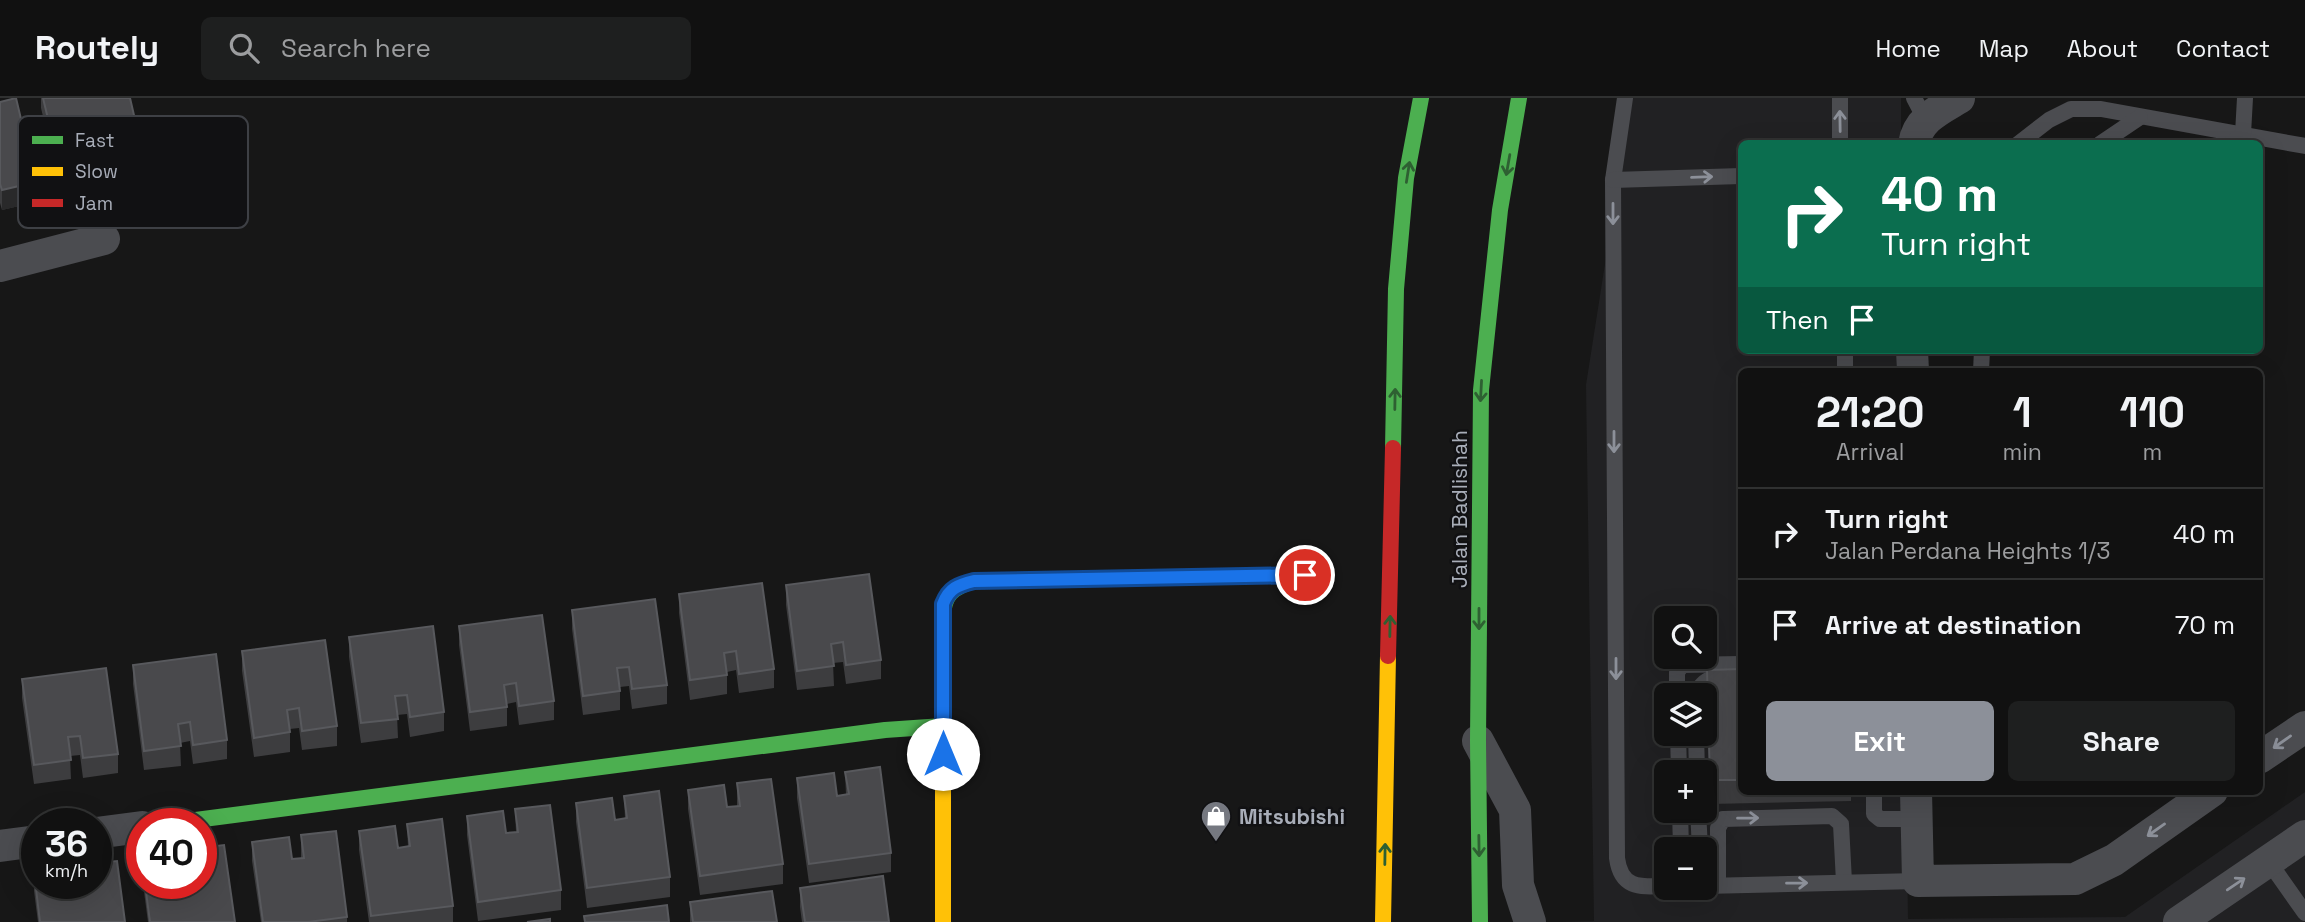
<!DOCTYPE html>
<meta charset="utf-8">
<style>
:root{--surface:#111;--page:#1e1f1f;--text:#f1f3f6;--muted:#9c9d9f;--line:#303131;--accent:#8c9099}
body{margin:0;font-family:"Space Grotesk",sans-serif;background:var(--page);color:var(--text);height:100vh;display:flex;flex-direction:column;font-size:26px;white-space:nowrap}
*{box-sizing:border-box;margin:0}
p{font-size:23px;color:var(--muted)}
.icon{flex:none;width:38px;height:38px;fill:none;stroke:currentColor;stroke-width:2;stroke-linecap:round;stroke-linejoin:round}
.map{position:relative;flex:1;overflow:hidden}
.side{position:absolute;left:1738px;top:270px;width:525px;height:427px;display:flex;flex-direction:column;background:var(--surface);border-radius:10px;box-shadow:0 7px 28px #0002,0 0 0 2px var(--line)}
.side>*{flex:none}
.banner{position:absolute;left:1738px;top:42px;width:525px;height:214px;border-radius:10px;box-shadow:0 7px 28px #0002,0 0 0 2px var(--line);background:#0b6e4f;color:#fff;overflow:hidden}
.controls{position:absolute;left:1654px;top:508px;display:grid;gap:14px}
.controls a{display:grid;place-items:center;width:63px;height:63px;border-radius:10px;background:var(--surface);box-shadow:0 7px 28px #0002,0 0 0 2px var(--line);font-size:35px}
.speed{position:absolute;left:21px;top:710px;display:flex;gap:14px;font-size:35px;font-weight:700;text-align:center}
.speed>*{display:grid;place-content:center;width:91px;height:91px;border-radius:50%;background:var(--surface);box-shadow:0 7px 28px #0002,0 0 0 2px var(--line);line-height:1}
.speed small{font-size:18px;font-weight:400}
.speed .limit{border:10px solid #d22;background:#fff;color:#111}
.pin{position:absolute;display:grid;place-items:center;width:60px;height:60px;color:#fff;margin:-30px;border:4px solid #fff;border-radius:50%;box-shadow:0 2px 7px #0007}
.me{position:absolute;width:77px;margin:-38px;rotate:0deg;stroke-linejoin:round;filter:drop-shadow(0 0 5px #0008)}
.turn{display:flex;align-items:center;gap:24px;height:147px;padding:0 28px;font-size:32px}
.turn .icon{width:91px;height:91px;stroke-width:2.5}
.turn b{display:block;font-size:49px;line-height:60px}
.then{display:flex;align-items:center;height:66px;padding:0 28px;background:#0003;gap:14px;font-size:26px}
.eta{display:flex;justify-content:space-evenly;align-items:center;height:119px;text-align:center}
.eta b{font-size:42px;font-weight:700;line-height:49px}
.action{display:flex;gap:14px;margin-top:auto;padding:14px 28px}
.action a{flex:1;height:80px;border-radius:10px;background:var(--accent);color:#fff;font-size:28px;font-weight:700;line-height:80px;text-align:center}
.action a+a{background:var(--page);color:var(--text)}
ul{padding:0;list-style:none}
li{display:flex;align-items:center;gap:21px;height:91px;padding:0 28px;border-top:2px solid var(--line)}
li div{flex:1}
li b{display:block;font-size:26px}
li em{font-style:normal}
header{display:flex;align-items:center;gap:42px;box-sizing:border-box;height:98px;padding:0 35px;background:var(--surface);border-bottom:2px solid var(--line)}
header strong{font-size:33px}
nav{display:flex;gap:38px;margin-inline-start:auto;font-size:24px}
.search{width:490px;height:63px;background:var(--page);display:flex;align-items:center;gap:18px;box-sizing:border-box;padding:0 24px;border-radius:10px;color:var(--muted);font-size:26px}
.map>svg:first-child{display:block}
.built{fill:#212123;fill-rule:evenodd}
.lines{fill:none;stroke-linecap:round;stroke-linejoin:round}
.lane{stroke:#4b4c50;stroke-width:16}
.street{stroke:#4b4c50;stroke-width:32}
.fast{stroke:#4caf50;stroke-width:16}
.slow{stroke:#ffc107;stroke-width:16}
.jam{stroke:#c62828;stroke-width:16}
.wall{fill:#3d3d3f}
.shaded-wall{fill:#29292a}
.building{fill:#49494c;stroke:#58595d;stroke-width:2}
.oneway{stroke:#8c9099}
.oneway2{stroke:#2e6032}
.route-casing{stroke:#114b97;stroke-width:18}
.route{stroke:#1a73e8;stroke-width:12}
.labels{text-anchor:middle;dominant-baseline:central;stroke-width:5;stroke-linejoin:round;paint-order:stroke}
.street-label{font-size:21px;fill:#a8adb8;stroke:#111113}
.poi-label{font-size:21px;font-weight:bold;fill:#a8adb8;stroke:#111113;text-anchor:start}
.key{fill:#111113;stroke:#3e4045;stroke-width:2}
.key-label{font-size:19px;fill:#a8adb8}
</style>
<header>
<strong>Routely</strong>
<div class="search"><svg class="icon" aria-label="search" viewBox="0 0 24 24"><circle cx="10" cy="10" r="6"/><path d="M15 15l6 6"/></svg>Search here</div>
<nav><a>Home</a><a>Map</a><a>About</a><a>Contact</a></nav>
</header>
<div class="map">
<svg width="2305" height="824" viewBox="0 0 2305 824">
<rect width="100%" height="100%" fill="#171717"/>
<!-- built -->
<path class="built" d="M1631 0H1901V45L1741 46V252H1903V273H1741V693H1906L1908 821 2125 819 2305 694V824H1559L1594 823 1586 287ZM1666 520H1704V558H1666ZM1666 597H1704V635H1666ZM1666 674H1704V712H1666ZM1666 751H1704V789H1666Z"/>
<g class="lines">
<!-- lane -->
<g class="lane">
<path d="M1625 0 1613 82 1617 760C1621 791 1640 789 1666 788"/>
<path d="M1840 0V46"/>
<path d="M1914 0 1925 21"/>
<path d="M2018 46 2049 22 2071 11H2101L2305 48"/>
<path d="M2100 46 2140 19"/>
<path d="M2230 46 2243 36 2245 0"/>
<path d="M1613 82 1741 78"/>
<path d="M1845 252V273"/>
<path d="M1981 273 1982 252"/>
<path d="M1677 597V574L1682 567 1741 566"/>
<path d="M1696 597C1704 576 1722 578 1741 578"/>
<path d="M1678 635 1679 674"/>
<path d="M1696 635 1697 674"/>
<path d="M1874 693V716L1880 721H1917"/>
<path d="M1680 712 1681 751"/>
<path d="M1698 712 1700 751"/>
<path d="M2269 764 2305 815"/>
<path d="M1718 787V730L1723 721 1832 718 1841 726 1844 784"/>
<path d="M1704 788 1918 783"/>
</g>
<!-- street -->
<g class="street">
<path d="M1914 46C1918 21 1939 12 1959 0"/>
<path d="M0 168 104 141"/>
<path d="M1912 252 1913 273"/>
<path d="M1478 643 1515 712 1518 787 1530 824"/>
<path d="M2259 660 2305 629"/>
<path d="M1916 693 1918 783 2075 781 2114 762 2212 693"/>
<path d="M96 735 142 729"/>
<path d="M0 748 37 743"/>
<path d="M2179 824 2305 738"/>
</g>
<!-- fast -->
<g class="fast">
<path d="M1393 350 1396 191 1406 80 1421 0"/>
<path d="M943 520C943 497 953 489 974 483L1305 477"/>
<path d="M165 726 885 632 943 628"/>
<path d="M1480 824 1478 643 1481 292 1500 112 1519 0"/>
</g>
<!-- slow -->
<g class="slow">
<path d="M943 520V824"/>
<path d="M1383 824 1388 558"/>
</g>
<!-- jam -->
<path class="jam" d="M1388 558 1393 350"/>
</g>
<!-- wall -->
<g class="wall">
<path d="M41 0H130L143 76 109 84 104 62 96 63 97 86 61 95 41 10Z"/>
<path d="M0 4 36 104 2 112 0 105Z"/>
<path d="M786 487 881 562V581L846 586 843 564 833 565 834 588 797 592 786 507Z"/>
<path d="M679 496 774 571V590L739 595 736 572 727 574V596L690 602 679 515Z"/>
<path d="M572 512 667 587V606L632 611 629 588 620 589V612L583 617 572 531Z"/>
<path d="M459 528 554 603V622L519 627 516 604 507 606V628L470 633 459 547Z"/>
<path d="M349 539 444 614V633L410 639 407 616 397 617 398 640 361 645 349 559Z"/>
<path d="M242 553 337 628V648L302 652 299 630 290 631V654L254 659 242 573Z"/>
<path d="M133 567 227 642V661L193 666 190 643 180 645 181 668 144 672 133 586Z"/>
<path d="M1741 571V693H1851V703L1710 706 1707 572Z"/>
<path d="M22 581 118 656V675L83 680 80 657 70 658 71 681 34 686 22 600Z"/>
<path d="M845 674 891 755V774L809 785 797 700V680L837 698 846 697Z"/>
<path d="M737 685 783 766V786L700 797 688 711V692L727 709 737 708Z"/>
<path d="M624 698 670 779V799L587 810 576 724V705L615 722 625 721Z"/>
<path d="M515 711 561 792V812L478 823 467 737V718L506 735 516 734Z"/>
<path d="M407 726 453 808V824H369L359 752V733L398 750 408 749Z"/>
<path d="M301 737 347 819V824H261L252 763V744L292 761 301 760Z"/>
<path d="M34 774 73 791 83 790 82 786H96L125 824H38L34 793Z"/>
<path d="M143 786H201L235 824H148Z"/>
<path d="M800 790 889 824H802L800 809Z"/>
<path d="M690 804 777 824H690Z"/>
</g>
<!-- shaded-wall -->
<g class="shaded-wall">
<path d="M104 42V62L92 64V45Z"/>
<path d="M143 56V76L109 84V64Z"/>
<path d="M97 67V86L61 95V75Z"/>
<path d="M36 84V104L2 112V92Z"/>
</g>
<!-- building -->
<g class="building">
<path d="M16 0 36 84 2 92 0 86V4Z"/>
<path d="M43 0H130L143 56 109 64 104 42 92 45 97 67 61 75Z"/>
<path d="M869 476 881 562 846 567 843 544 831 546 834 568 797 573 786 487Z"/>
<path d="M762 485 774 571 739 576 736 553 724 555 727 577 690 582 679 496Z"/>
<path d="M655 501 667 587 632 591 629 569 617 570 620 593 583 598 572 512Z"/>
<path d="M542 517 554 603 519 608 516 585 504 587 507 609 470 614 459 528Z"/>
<path d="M433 528 444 614 410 619 407 597 395 598 398 621 361 625 349 539Z"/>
<path d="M325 542 337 628 302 633 299 610 287 612 290 634 254 640 242 553Z"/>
<path d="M216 556 227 642 193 647 190 624 178 626 181 648 144 653 133 567Z"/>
<path d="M106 570 118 656 83 660 80 638 68 639 71 662 34 667 22 581Z"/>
<path d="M1741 571V682H1710L1707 572Z"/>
<path d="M880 669 891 755 809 766 797 680 834 675 837 698 849 696 845 674Z"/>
<path d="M771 681 783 766 700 778 688 692 724 687 727 709 740 708 737 685Z"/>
<path d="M659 693 670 779 587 790 576 705 612 700 615 722 627 720 624 698Z"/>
<path d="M550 707 561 792 478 804 467 718 503 713 506 735 518 734 515 711Z"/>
<path d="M442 721 453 808 371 818 359 733 395 728 398 750 410 748 407 726Z"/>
<path d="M336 733 347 819 308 824H263L252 744 289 739 292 761 304 760 301 737Z"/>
<path d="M224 747 235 824H150L145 786H201V750Z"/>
<path d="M117 763 125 824H40L34 774 37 773V786H72L73 791 85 790V786H96V765Z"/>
<path d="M883 778 889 824H805L800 790Z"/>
<path d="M772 793 777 824H693L690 804Z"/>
<path d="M667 807 669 824H585L584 818Z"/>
<path d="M550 821V824H527Z"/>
</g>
<!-- one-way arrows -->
<defs><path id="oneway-shaft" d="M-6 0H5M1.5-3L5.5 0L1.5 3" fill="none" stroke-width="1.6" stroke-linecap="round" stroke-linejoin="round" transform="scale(1.75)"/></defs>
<g class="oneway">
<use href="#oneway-shaft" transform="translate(1840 23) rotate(-91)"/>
<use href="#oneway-shaft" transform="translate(1702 79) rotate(-2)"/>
<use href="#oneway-shaft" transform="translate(1613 116) rotate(90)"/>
<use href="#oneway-shaft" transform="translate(1614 344) rotate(90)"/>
<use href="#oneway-shaft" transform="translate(1616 571) rotate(90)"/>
<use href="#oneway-shaft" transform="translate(2282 644) rotate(145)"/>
<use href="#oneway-shaft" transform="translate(1748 720) rotate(-1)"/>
<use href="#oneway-shaft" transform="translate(2156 732) rotate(145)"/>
<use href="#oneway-shaft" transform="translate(1797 785) rotate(-1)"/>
<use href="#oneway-shaft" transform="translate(2236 786) rotate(-34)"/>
</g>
<g class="oneway2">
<use href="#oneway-shaft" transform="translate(1508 67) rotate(100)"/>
<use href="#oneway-shaft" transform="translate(1408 74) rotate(-81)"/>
<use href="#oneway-shaft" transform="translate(1481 293) rotate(93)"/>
<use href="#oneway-shaft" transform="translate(1395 301) rotate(-89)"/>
<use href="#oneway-shaft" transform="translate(1479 521) rotate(90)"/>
<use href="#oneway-shaft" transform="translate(1390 528) rotate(-89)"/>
<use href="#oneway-shaft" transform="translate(1479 748) rotate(89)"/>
<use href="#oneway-shaft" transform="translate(1385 756) rotate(-89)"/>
</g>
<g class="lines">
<!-- route casing -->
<g class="route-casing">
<path id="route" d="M943 656V506C949 490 958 487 974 483L1305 477"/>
</g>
<!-- route -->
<use href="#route" class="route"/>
</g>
<!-- icons -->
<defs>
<g id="shop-pin" transform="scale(1.575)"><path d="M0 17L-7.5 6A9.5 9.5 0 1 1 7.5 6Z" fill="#757880" stroke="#111113"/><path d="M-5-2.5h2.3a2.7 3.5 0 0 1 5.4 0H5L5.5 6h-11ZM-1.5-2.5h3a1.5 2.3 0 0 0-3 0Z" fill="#fff"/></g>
</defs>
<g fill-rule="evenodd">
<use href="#shop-pin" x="1216" y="718"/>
</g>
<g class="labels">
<!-- street labels -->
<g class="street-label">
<text transform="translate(1459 411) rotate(-90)">Jalan Badlishah</text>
</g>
<!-- poi labels -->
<g class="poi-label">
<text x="1239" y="718">Mitsubishi</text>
</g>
</g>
<!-- legend -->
<rect x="18" y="18" width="230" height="112" rx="10" class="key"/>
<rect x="32" y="38" width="31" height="8" fill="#4caf50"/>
<rect x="32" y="69" width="31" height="9" fill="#ffc107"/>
<rect x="32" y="101" width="31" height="8" fill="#c62828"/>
<g class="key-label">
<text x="75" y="49">Fast</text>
<text x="75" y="80">Slow</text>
<text x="75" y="112">Jam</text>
</g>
</svg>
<div class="controls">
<a><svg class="icon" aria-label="search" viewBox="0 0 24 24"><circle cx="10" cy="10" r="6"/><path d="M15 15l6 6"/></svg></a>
<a><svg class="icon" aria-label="layers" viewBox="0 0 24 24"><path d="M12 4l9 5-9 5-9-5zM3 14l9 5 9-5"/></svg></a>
<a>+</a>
<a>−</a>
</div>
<div class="speed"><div>36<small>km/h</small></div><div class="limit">40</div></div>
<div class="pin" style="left:1305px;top:477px;background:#d93025"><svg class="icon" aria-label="arrive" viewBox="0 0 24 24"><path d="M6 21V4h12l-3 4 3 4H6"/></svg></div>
<svg class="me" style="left:943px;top:656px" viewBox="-20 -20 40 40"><circle r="19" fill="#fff"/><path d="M0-13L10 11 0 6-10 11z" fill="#1a73e8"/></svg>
<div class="banner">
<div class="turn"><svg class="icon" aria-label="right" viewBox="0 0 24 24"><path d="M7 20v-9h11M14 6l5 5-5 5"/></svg><div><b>40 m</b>Turn right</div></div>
<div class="then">Then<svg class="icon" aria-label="arrive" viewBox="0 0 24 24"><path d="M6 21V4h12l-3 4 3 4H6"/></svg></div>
</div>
<section class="side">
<div class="eta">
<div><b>21:20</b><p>Arrival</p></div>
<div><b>1</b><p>min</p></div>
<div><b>110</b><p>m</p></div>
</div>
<ul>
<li><svg class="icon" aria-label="right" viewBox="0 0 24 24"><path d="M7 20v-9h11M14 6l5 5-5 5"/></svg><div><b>Turn right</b><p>Jalan Perdana Heights 1/3</p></div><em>40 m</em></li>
<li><svg class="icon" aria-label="arrive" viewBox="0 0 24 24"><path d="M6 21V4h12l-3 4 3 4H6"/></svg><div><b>Arrive at destination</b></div><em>70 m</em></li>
</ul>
<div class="action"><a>Exit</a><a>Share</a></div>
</section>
</div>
